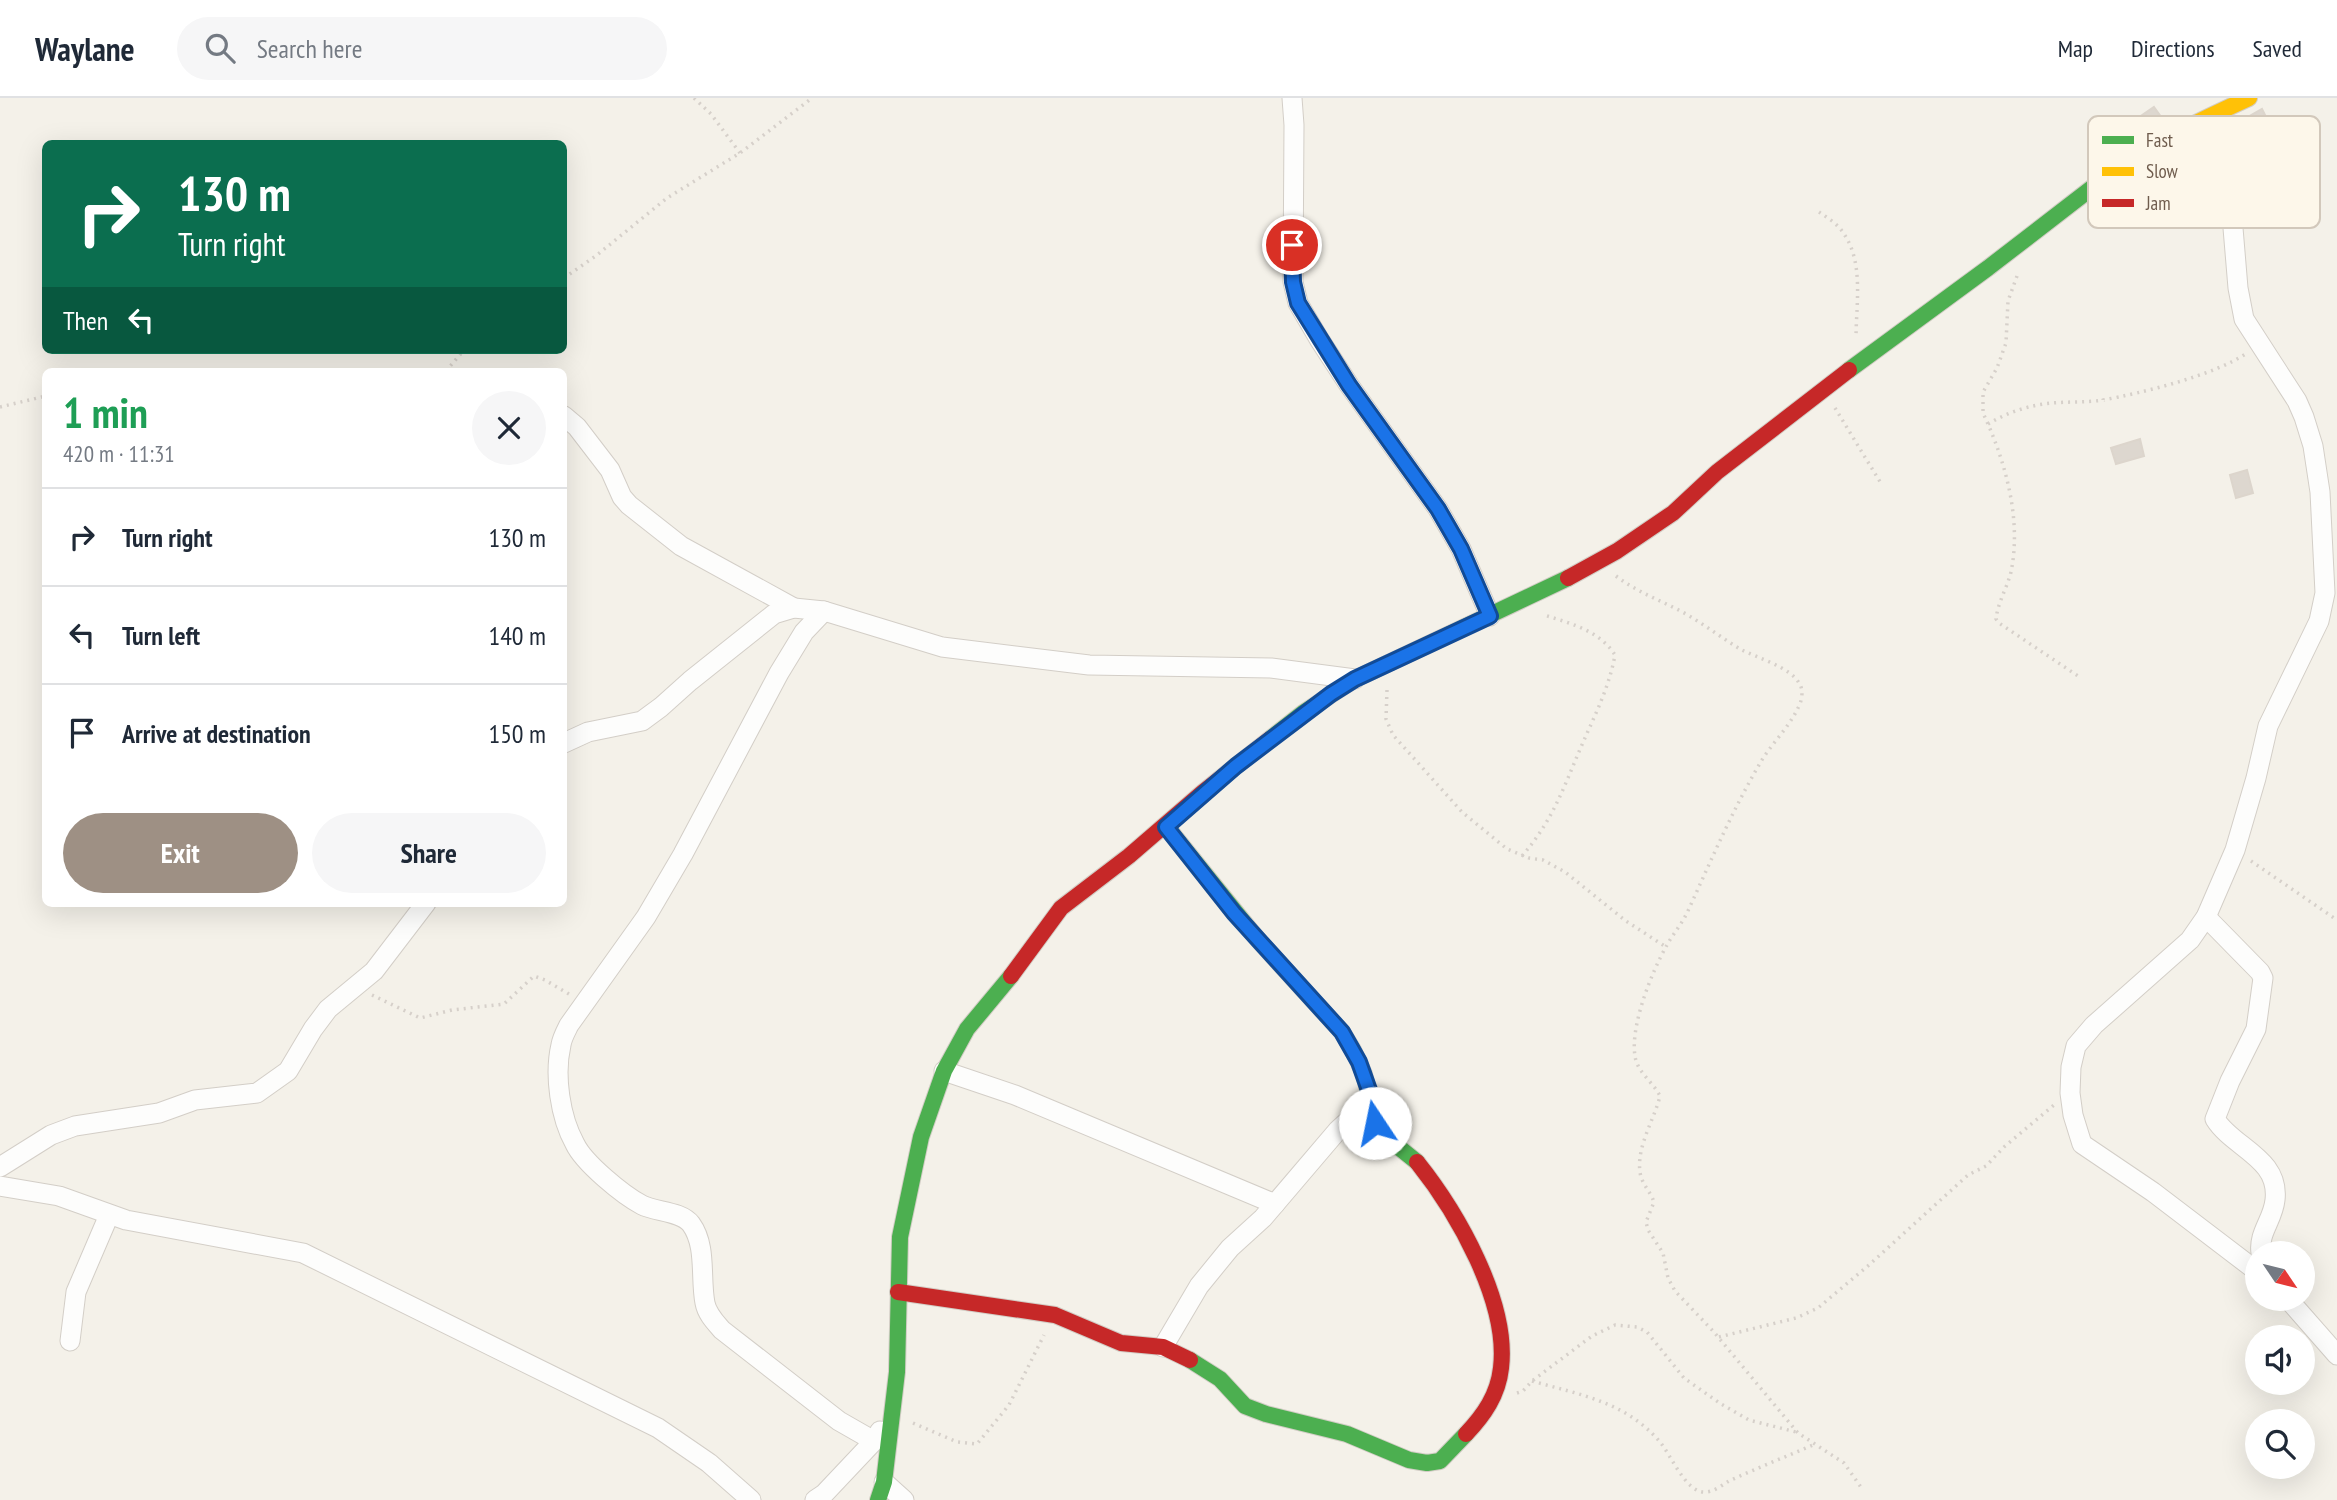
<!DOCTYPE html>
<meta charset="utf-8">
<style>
:root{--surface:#fff;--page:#f6f6f7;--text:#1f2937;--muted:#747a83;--line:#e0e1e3;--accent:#9e9084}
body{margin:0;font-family:"PT Sans Narrow",sans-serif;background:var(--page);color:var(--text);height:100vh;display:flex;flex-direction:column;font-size:26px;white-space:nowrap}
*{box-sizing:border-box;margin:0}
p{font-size:23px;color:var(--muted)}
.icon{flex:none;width:38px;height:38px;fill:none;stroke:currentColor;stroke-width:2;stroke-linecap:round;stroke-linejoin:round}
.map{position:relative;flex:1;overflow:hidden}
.drawer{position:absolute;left:42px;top:270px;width:525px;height:539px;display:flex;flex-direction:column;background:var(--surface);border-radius:10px;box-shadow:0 7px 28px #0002}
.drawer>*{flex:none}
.banner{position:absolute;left:42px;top:42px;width:525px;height:214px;border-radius:10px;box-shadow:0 7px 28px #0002;background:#0b6e4f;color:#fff;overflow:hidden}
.needle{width:46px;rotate:125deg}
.controls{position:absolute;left:2245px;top:1143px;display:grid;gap:14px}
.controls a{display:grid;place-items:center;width:70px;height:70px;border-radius:50%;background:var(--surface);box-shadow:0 7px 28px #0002;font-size:35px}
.pin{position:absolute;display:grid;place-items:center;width:60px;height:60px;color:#fff;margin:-30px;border:4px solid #fff;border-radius:50%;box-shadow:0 2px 7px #0007}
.me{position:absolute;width:77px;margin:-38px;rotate:349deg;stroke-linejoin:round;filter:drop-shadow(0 0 5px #0008)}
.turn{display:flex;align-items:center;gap:24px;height:147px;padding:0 21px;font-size:32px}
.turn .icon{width:91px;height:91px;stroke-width:2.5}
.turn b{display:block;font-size:49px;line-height:60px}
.then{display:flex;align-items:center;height:66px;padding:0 21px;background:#0003;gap:14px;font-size:26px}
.round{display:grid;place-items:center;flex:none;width:74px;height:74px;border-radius:37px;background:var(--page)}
.head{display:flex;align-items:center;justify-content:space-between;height:119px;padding:0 21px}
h1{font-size:42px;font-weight:700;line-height:52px;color:#1e9e55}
.primary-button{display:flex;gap:14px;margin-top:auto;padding:14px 21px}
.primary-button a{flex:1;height:80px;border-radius:42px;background:var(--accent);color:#fff;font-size:28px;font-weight:700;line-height:80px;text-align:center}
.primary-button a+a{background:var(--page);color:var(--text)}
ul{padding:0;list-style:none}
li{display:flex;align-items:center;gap:21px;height:98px;padding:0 21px;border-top:2px solid var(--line)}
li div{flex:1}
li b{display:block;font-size:26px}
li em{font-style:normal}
header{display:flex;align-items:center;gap:42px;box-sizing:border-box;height:98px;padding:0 35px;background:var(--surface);border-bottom:2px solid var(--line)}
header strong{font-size:33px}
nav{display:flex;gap:38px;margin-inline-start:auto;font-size:24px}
.search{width:490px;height:63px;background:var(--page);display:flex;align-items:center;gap:18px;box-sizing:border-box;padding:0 24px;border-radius:38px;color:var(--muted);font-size:26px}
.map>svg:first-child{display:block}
.building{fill:#ddd7cf;stroke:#dcd5cc;stroke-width:2}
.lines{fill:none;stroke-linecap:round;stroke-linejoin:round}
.street-casing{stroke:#d3cec7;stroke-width:21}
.fast-casing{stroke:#d2cdc5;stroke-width:18}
.slow-casing{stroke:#d2cdc5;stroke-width:18}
.jam-casing{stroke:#d2cdc5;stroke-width:18}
.path{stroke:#d6d0ca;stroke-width:3.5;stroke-dasharray:2 5;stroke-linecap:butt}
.street{stroke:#fdfdfc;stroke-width:19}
.fast{stroke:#4caf50;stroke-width:16}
.slow{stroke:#ffc107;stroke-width:16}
.jam{stroke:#c62828;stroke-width:16}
.route-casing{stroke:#114b97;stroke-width:18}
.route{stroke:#1a73e8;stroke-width:12}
.key{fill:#fdf7ea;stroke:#d2c8bb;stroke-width:2}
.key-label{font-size:19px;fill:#6f5c4d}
</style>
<header>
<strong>Waylane</strong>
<div class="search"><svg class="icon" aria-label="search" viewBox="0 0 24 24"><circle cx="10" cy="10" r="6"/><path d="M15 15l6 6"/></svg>Search here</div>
<nav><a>Map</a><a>Directions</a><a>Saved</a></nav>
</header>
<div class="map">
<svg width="2337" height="1402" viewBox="0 0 2337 1402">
<rect width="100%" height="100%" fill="#f4f1e9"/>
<!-- building -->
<g class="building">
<path d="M2154 9 2164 23 2143 34 2135 22Z"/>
<path d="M2262 11 2272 31 2223 59 2211 40Z"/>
<path d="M2140 341 2144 358 2116 366 2111 350Z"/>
<path d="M2247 372 2253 395 2236 400 2230 377Z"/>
</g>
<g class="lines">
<!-- street casing -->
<g class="street-casing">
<g id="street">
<path d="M1292 0 1294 27 1293 184 1298 205 1319 241 1349 287 1438 411 1461 451 1490 518"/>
<path d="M2189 28 2227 89 2231 106 2238 190 2244 221 2297 303 2304 319 2313 348 2320 394 2325 495 2319 523 2268 628 2256 680 2235 752 2206 819 2190 842 2094 927 2076 948 2071 969 2070 995 2073 1017 2082 1046 2153 1094 2258 1174"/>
<path d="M564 318 577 329 610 372 622 399 629 407 681 448 794 510"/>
<path d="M824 513 804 534 779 575 683 756 646 819 569 927C566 933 562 940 561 947 554 977 560 1019 575 1046 584 1065 623 1097 642 1107 656 1114 681 1113 691 1126 707 1148 700 1180 705 1205 707 1216 715 1224 722 1232L839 1323 874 1343"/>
<path d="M564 645 588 634 642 623 661 609 690 583 774 516 794 510 824 513 942 549 1089 567 1271 570 1355 581"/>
<path d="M2206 819 2260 874 2263 880 2256 931 2230 983 2215 1021C2233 1050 2280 1060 2275 1102 2273 1122 2258 1135 2261 1155"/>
<path d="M944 973 1015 997 1275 1106"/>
<path d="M0 1069 51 1037 75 1028 159 1015 195 1002 257 995 288 973 313 931 328 911 374 873 426 805"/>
<path d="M0 1088 59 1098 126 1122 303 1155 658 1330 709 1365 751 1402"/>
<path d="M2287 1200 2337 1257"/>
<path d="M70 1243 76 1194 109 1117"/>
<path d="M1163 1249 1199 1188 1230 1150 1263 1120 1338 1032 1371 1002"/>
<path d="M884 1384 904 1402"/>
<path d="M815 1402 824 1396 874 1343 880 1333"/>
</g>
</g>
<!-- fast casing -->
<g class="fast-casing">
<g id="fast">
<path d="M1849 272 1988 170 2106 79"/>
<path d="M1270 641 1303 615 1355 581 1568 480"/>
<path d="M1166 728 1259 843 1342 934 1353 952 1364 976 1376 1026 1386 1039 1417 1064"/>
<path d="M1190 1262 1220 1281 1245 1308 1266 1316 1347 1336 1409 1362 1427 1365 1440 1363 1466 1336"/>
<path d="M878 1402 884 1384 897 1274 900 1139 921 1039 944 973 967 931 1011 878"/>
</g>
</g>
<!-- slow casing -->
<g class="slow-casing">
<path id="slow" d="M2106 79C2149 46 2199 23 2249 0"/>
</g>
<!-- jam casing -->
<g class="jam-casing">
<g id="jam">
<path d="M1568 480 1617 453 1673 415 1717 374 1849 272"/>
<path d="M1011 878 1061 810 1129 758 1202 695 1270 641"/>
<path d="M1417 1064C1457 1114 1509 1204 1501 1270 1498 1297 1484 1317 1466 1336"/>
<path d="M898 1194 1055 1217 1121 1245 1163 1249 1190 1262"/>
</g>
</g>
<!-- path -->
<g class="path">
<path d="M694 0 711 16 740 55"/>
<path d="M1819 114C1828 120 1838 126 1844 136 1864 165 1856 207 1856 240"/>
<path d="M2017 178 2008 203 2006 245 1997 270 1983 294V315C2005 362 2022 421 2011 474 2007 490 1998 504 1996 521L1999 525 2078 578"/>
<path d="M564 180 597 157 667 100 740 55 812 0"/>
<path d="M446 273 464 252"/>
<path d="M0 309 46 298"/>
<path d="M1835 310 1882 387"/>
<path d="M1988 326C2005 316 2023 309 2044 306 2063 303 2084 305 2103 302 2142 295 2215 277 2247 255"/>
<path d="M1616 478C1638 495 1663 503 1686 516 1705 527 1722 540 1740 551 1757 560 1790 569 1799 585 1804 592 1802 603 1798 610 1788 631 1770 647 1759 667 1731 715 1710 765 1687 815 1681 827 1673 836 1667 847 1652 873 1630 928 1635 958 1637 974 1653 984 1660 998 1654 1023 1634 1052 1641 1079 1644 1088 1651 1095 1654 1104L1646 1124 1648 1132 1663 1155 1668 1180 1675 1193 1713 1233 1798 1335 1844 1365 1863 1392"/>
<path d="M1387 592 1386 621 1393 637 1462 714 1507 751 1529 760 1543 762 1565 774 1626 823 1666 849"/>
<path d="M1522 758C1553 722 1563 691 1581 649 1594 619 1609 590 1615 557 1600 533 1570 525 1544 517"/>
<path d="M2251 763 2337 822"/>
<path d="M372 897 420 920 452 912 504 906 534 878 545 882 569 896"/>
<path d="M1719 1239 1796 1220 1818 1210 1869 1167 1968 1077 1986 1068 2004 1049 2054 1007"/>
<path d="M1532 1283C1581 1297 1626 1304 1660 1344 1671 1357 1686 1395 1705 1394 1714 1394 1722 1387 1729 1383 1757 1370 1785 1359 1813 1347"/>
<path d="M1517 1295 1523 1293 1532 1283 1592 1238 1615 1227 1637 1229 1647 1234 1684 1280 1721 1306 1749 1322 1796 1334"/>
<path d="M913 1325 957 1344 977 1346 1009 1307 1044 1237"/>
</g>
<!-- street -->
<use href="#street" class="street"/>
<!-- fast -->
<use href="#fast" class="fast"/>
<!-- slow -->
<use href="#slow" class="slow"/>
<!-- jam -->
<use href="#jam" class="jam"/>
</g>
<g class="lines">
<!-- route casing -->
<g class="route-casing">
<path id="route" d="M1292 147 1293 184 1298 205 1349 287 1438 411 1461 451 1490 518 1355 581 1331 596 1236 668 1166 729 1234 815 1342 934 1359 964 1370 995 1375 1025"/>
</g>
<!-- route -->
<use href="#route" class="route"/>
</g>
<!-- legend -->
<rect x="2088" y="18" width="232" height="112" rx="10" class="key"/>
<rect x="2102" y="38" width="32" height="8" fill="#4caf50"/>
<rect x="2102" y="69" width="32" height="9" fill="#ffc107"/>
<rect x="2102" y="101" width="32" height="8" fill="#c62828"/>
<g class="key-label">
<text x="2146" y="49">Fast</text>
<text x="2146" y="80">Slow</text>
<text x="2146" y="112">Jam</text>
</g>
</svg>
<div class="controls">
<a><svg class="needle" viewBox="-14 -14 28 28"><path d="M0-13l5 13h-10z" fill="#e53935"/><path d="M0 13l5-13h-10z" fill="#747a83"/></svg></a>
<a><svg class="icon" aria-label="sound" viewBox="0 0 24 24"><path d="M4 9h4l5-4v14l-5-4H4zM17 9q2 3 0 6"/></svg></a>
<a><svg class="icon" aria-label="search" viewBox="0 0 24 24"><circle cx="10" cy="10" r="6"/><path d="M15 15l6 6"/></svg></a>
</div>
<div class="pin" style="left:1292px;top:147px;background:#d93025"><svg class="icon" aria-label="arrive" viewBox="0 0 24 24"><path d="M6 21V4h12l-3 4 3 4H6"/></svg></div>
<svg class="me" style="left:1375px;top:1025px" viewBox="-20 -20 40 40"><circle r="19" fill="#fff"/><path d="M0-13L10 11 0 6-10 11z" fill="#1a73e8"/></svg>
<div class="banner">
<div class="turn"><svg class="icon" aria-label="right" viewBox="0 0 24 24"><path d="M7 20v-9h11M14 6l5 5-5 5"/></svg><div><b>130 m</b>Turn right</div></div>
<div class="then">Then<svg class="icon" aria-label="left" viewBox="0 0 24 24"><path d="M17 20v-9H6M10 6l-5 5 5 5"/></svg></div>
</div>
<section class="drawer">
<div class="head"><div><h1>1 min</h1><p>420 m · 11:31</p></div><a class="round"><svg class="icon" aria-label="close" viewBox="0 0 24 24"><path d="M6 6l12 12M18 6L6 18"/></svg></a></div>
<ul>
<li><svg class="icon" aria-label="right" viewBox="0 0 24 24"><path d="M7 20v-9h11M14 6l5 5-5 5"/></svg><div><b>Turn right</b></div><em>130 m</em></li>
<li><svg class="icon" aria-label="left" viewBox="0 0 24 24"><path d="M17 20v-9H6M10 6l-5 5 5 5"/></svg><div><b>Turn left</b></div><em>140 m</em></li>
<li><svg class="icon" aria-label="arrive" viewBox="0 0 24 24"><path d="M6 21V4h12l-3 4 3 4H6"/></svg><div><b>Arrive at destination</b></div><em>150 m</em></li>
</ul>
<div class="primary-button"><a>Exit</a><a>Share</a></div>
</section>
</div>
